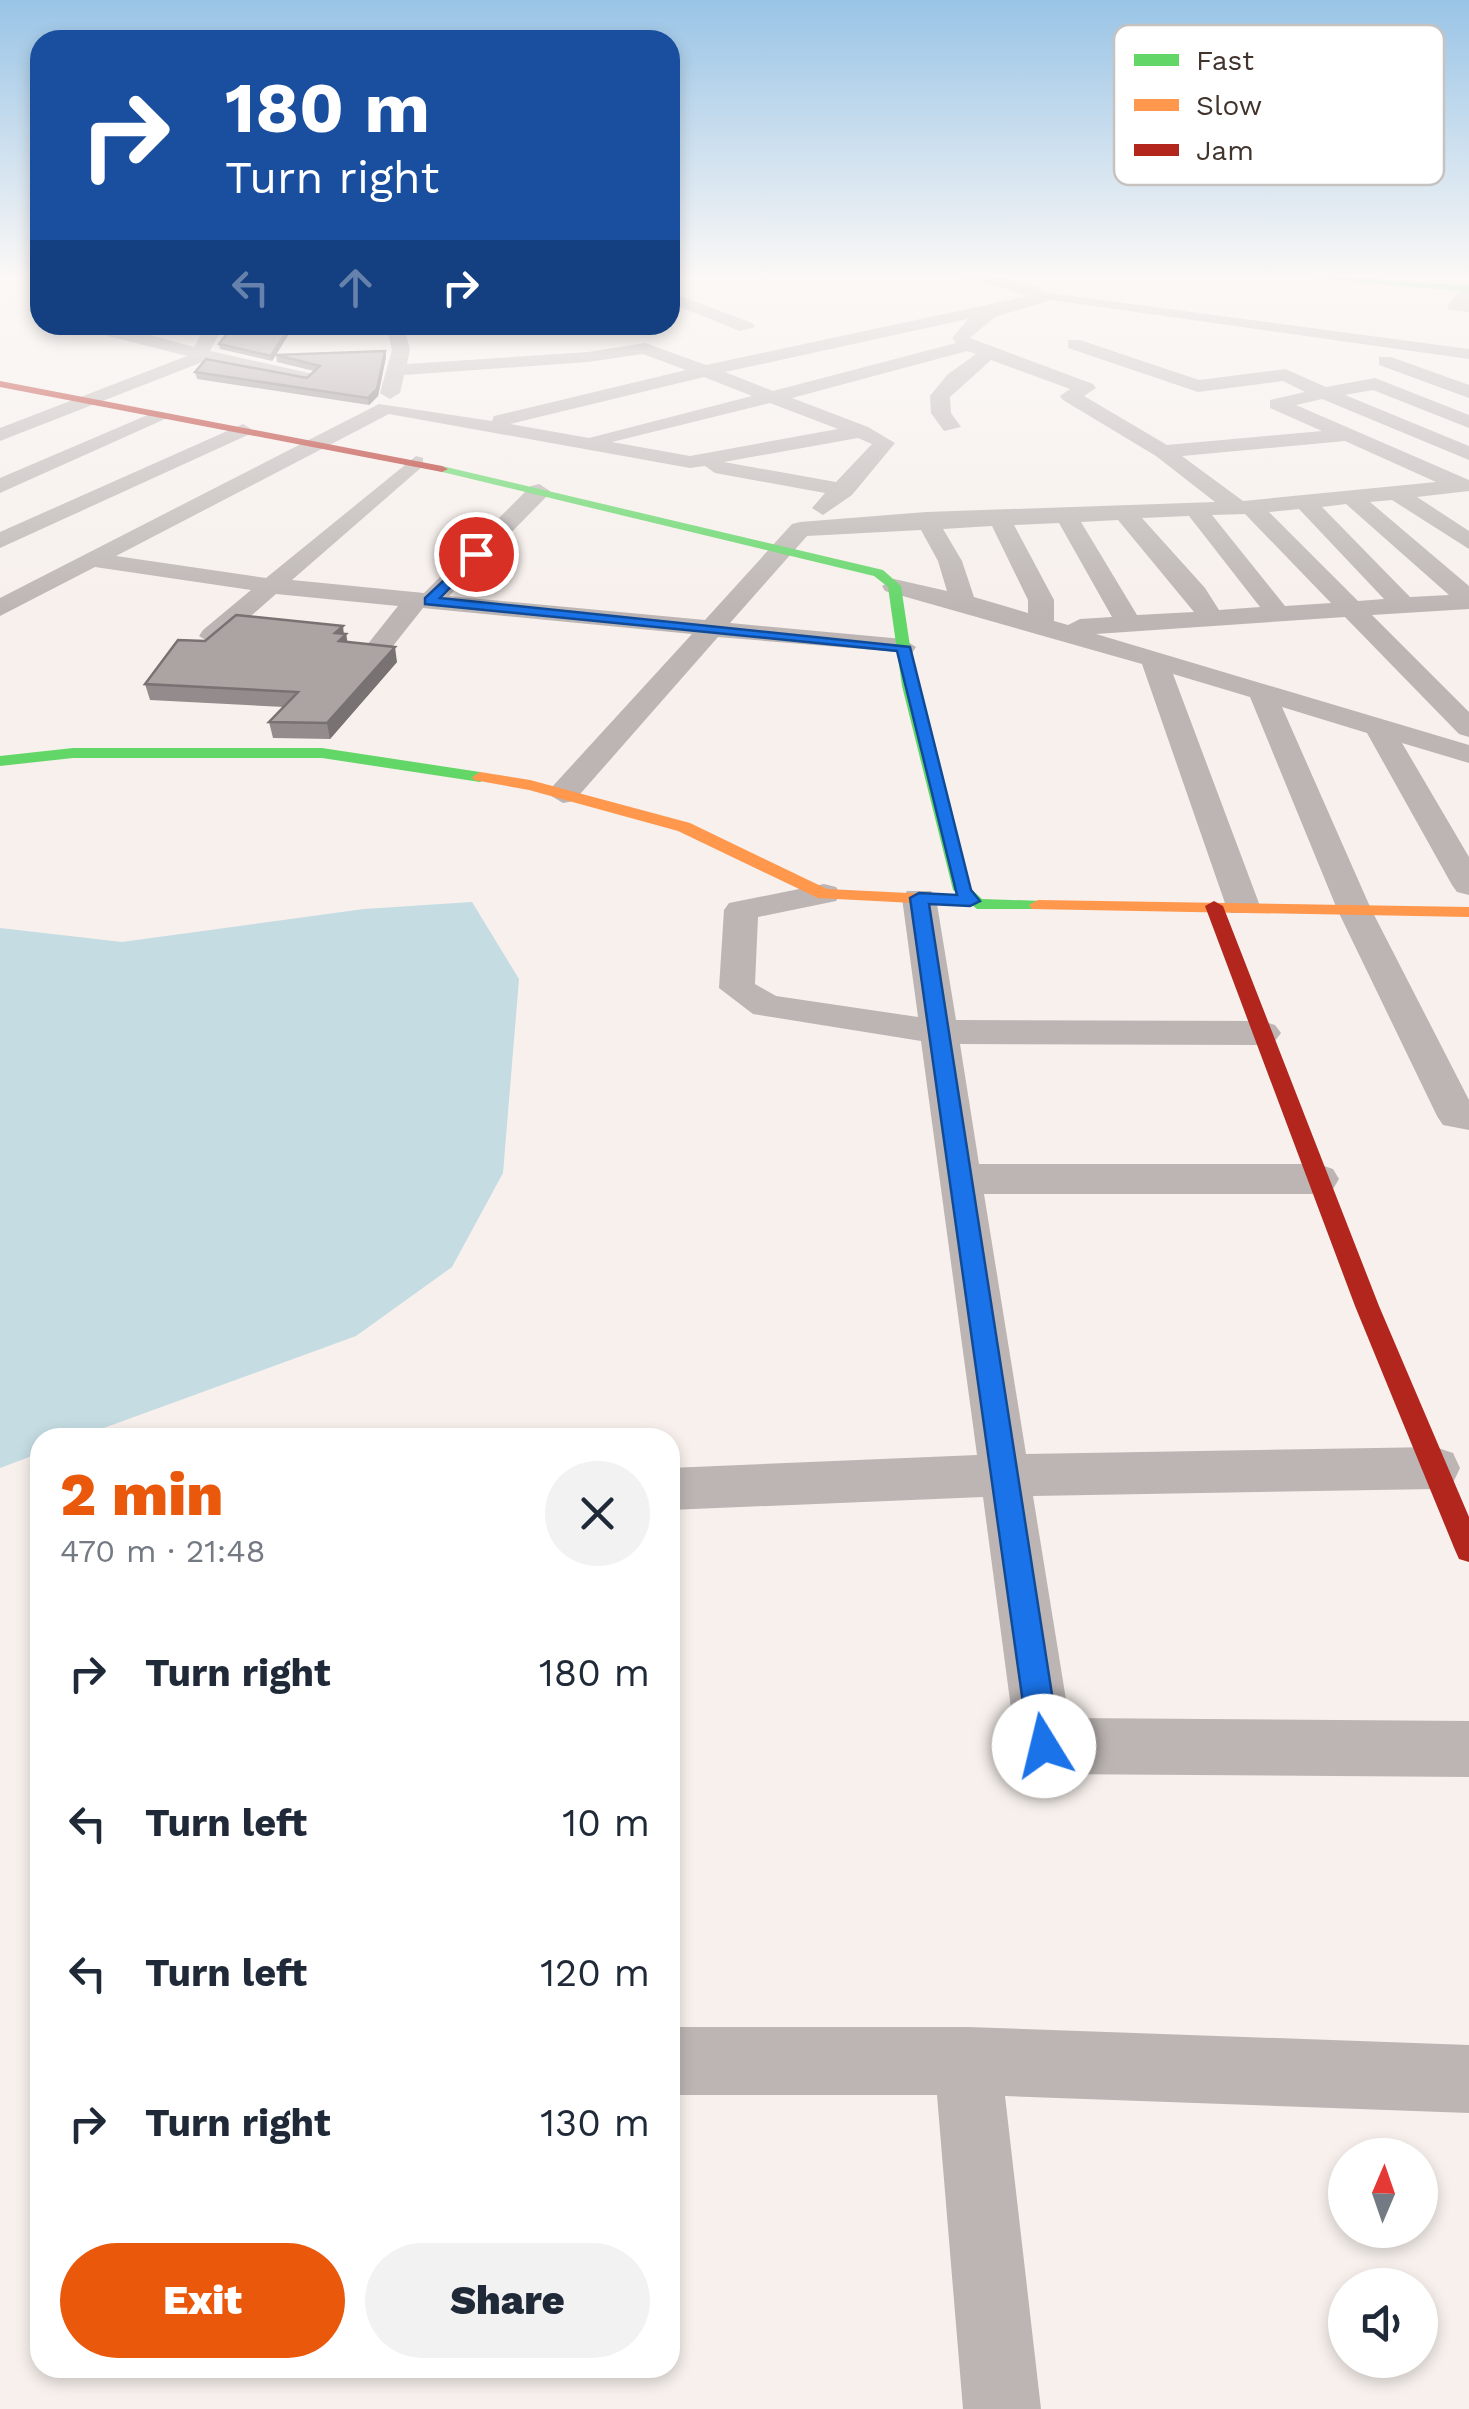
<!DOCTYPE html>
<meta charset="utf-8">
<style>
:root{--surface:#fff;--page:#f2f2f3;--text:#1f2937;--muted:#747a83;--accent:#ea580c}
body{margin:0;font-family:"Work Sans",sans-serif;background:var(--page);color:var(--text);height:100vh;display:flex;flex-direction:column;font-size:38px;white-space:nowrap}
*{box-sizing:border-box;margin:0}
p{font-size:32px;color:var(--muted)}
.icon{flex:none;width:55px;height:55px;fill:none;stroke:currentColor;stroke-width:2;stroke-linecap:round;stroke-linejoin:round}
.map{position:relative;flex:1;overflow:hidden}
.side{position:absolute;left:30px;top:1428px;width:650px;height:950px;display:flex;flex-direction:column;background:var(--surface);border-radius:30px;box-shadow:0 5px 15px #0003}
.side>*{flex:none}
.banner{position:absolute;left:30px;top:30px;width:650px;height:305px;border-radius:30px;box-shadow:0 5px 15px #0003;background:#1a4fa0;color:#fff;overflow:hidden}
.needle{width:65px;rotate:2deg}
.controls{position:absolute;left:1328px;top:2138px;display:grid;gap:20px}
.controls a{display:grid;place-items:center;width:110px;height:110px;border-radius:50%;background:var(--surface);box-shadow:0 5px 15px #0003;font-size:50px}
.pin{position:absolute;display:grid;place-items:center;width:85px;height:85px;color:#fff;margin:-42px;border:5px solid #fff;border-radius:50%;box-shadow:0 2px 10px #0007}
.me{position:absolute;width:110px;margin:-55px;rotate:351deg;stroke-linejoin:round;filter:drop-shadow(0 0 8px #0008)}
.turn{display:flex;align-items:center;gap:35px;height:210px;padding:0 30px;font-size:45px}
.turn .icon{width:130px;height:130px;stroke-width:2.5}
.turn b{display:block;font-size:70px;line-height:85px}
.lanes{display:flex;align-items:center;height:95px;padding:0 30px;background:#0003;justify-content:center;gap:50px;direction:ltr}
.lanes .off{opacity:.35}
.round{display:grid;place-items:center;flex:none;width:105px;height:105px;border-radius:52px;background:var(--page)}
.summary{display:flex;align-items:center;justify-content:space-between;height:170px;padding:0 30px}
h1{font-size:60px;font-weight:800;line-height:75px;color:var(--accent)}
.button{display:flex;gap:20px;margin-top:auto;padding:20px 30px}
.button a{flex:1;height:115px;border-radius:60px;background:var(--accent);color:#fff;font-size:40px;font-weight:800;line-height:115px;text-align:center}
.button a+a{background:var(--page);color:var(--text)}
ul{padding:0;list-style:none}
li{display:flex;align-items:center;gap:30px;height:150px;padding:0 30px}
li div{flex:1}
li b{display:block;font-size:38px}
li em{font-style:normal}
.map>svg:first-child{display:block}
.water{fill:#c4dce2}
.lines{fill:none;stroke-linecap:round;stroke-linejoin:round}
.street{fill:#bcb5b4;fill-rule:evenodd}
.fast{fill:#63d668;fill-rule:evenodd}
.slow{fill:#ff974d;fill-rule:evenodd}
.jam{fill:#b3261e;fill-rule:evenodd}
.wall{fill:#948c8c}
.shaded-wall{fill:#787272}
.building{fill:#aca3a3;stroke:#787272;stroke-width:2.5}
.route{fill:#1a73e8;stroke:#114b97;stroke-width:2.5}
.key{fill:#fff;stroke:#c6c2c0;stroke-width:2.5}
.key-label{font-size:28px;fill:#40342d}
</style>
<div class="map">
<svg width="1469" height="2409" viewBox="0 0 1469 2409">
<rect width="100%" height="100%" fill="#f7f0ec"/>
<!-- water -->
<path class="water" d="M472 902 519 979 503 1173 452 1267 356 1336 79 1437 40 1438V1453L0 1468V928L122 942 364 909Z"/>
<g class="lines">
<!-- street -->
<g class="street">
<path d="M957 275H985L1039 287 1042 292 1469 349V359L1051 300 995 317 970 338 1093 384 1096 388 1084 396 1167 445 1322 431 1270 408V400L1305 392 1283 381 1198 392 1068 348V340H1080L1199 380 1285 369 1326 387 1375 378 1469 415V428L1373 390 1345 395 1469 446V460L1322 399 1296 405 1469 480V491L1417 497 1469 531V549L1392 500 1370 502 1469 586V609L1372 615 1469 712V737L1459 734 1345 617 1096 634 1469 745V763L1402 743 1469 857V895L1457 892 1452 885 1367 733 1282 707 1371 909 1469 1100V1130L1443 1125 1437 1116 1337 909 1250 697 1173 674 1260 906 1255 913H1231L1226 906 1142 664 885 591 882 586 894 579 947 591 938 561 921 530 807 536 730 623 903 639 916 647 912 653 718 637 574 801 563 803 548 794 552 787 692 634 423 608 385 656 376 658 363 650 398 606 276 594 221 642 212 644 199 636 203 630 251 590 95 567 0 616V598L379 404 492 421 494 416 686 370 643 354 588 362 404 375 400 393 390 399 380 393 392 350 386 325H404L410 350 407 364 588 352 645 343 706 365 1028 296ZM968 319 952 338 956 343 773 391 725 372ZM967 351 976 354 947 375 930 396 931 413 944 431 961 427 951 413 950 397 991 360 1070 389 1060 396 1063 400 1156 456 1215 502 926 512 800 522 792 524 705 620 449 596 547 496 550 491 539 484 531 486 424 593 292 580 423 466V458L416 456 266 578 116 556 389 414 690 468 705 466 715 473 825 493 812 508 823 515 852 495 895 443 868 427 792 398ZM704 377 752 396 589 438 510 424ZM770 403 838 429 690 456 612 442ZM858 438 872 444 836 482 724 462ZM1345 441 1436 482 1243 501 1182 456ZM1346 504 1449 595 1410 597 1322 507ZM1299 509 1384 599 1358 601 1269 512ZM1245 514 1331 603 1285 606 1212 515ZM1189 516 1260 607 1219 610 1205 588 1142 518ZM1118 520 1194 612 1137 615 1081 522ZM1059 523 1112 617 1080 619 1068 625 1054 621V600L1014 525ZM992 526 1028 600V613L974 597 962 561 943 529Z"/>
<path d="M1465 284 1469 285V312L1449 310 1447 306Z"/>
<path d="M670 292 752 323 755 327 740 331 670 303Z"/>
<path d="M95 325H113L194 347 206 325H324L315 330 220 332 210 351 318 375 309 381 205 361 0 441V428L187 356 96 333Z"/>
<path d="M1379 357H1391L1469 385V398L1379 365Z"/>
<path d="M157 411 174 415 0 493V478Z"/>
<path d="M243 424 253 430 250 434 0 548V532Z"/>
<path d="M824 884 836 887 841 894 836 901 758 917 755 984 776 996 918 1017 902 898 907 891H931L936 898 956 1020 1262 1021 1275 1025 1281 1033 1275 1041 1262 1045 960 1044 979 1164H1318L1333 1169 1339 1179 1333 1189 1318 1194H984L1026 1454 1435 1447 1453 1453 1460 1468 1453 1483 1435 1489 1033 1496 1069 1718 1469 1721V1777L1045 1774 1024 1766 1016 1746 983 1497 670 1510V1468L977 1455 921 1041 753 1014 719 988 724 910 729 903Z"/>
<path d="M670 2027H968L1469 2045V2113L1005 2096 1041 2409H963L937 2095H670Z"/>
</g>
<!-- fast -->
<g class="fast">
<path d="M1311 275 1469 286V292L1315 278Z"/>
<path d="M442 466 883 570 901 586 916 686 970 888 982 899 1044 901V909H977L953 890 902 686 888 587 874 576 438 471Z"/>
<path d="M73 748H322L480 772 488 777 480 782 322 758H73L0 766V756Z"/>
</g>
<!-- slow -->
<g class="slow">
<path d="M480 772 530 780 690 823 827 889 970 896 979 901 970 906 818 898 678 831 529 790 474 780 472 777Z"/>
<path d="M1038 900 1469 907V917L1032 909 1029 905Z"/>
</g>
<!-- jam -->
<g class="jam">
<path d="M0 381 442 466 448 469 442 472 0 387Z"/>
<path d="M1214 901 1223 906 1379 1306 1469 1517V1562L1459 1559 1455 1550 1355 1306 1205 906Z"/>
</g>
</g>
<!-- wall -->
<g class="wall">
<path d="M289 334 272 361 220 349 219 344Z"/>
<path d="M385 351 386 357 378 396 369 405 197 379 195 372 307 378 314 371 277 362 276 355Z"/>
<path d="M346 634 347 642 397 662 330 739 273 738 269 722 284 707 150 700 145 684 205 641Z"/>
</g>
<!-- shaded-wall -->
<g class="shaded-wall">
<path d="M288 329 289 334 272 361 271 356Z"/>
<path d="M385 351 386 357 378 396 369 405 368 398Z"/>
<path d="M343 626 344 635 346 634 349 650 340 647 335 633Z"/>
<path d="M395 647 397 662 330 739 327 723Z"/>
</g>
<!-- building -->
<g class="building">
<path d="M288 329 271 356 219 344 230 330Z"/>
<path d="M385 351 377 389 368 398 195 372 206 359 307 378 320 366 276 355Z"/>
<path d="M236 615 343 626 335 633 346 634 339 641 395 647 327 723 269 722 298 692 145 684 178 640 205 641Z"/>
</g>
<!-- sky -->
<linearGradient id="sky" x2="0" y2="1"><stop stop-color="#99c4e6"/><stop offset="0.45" stop-color="#fbf8f6"/><stop offset="1" stop-color="#fbf8f6" stop-opacity="0"/></linearGradient>
<rect width="1469" height="612" fill="url(#sky)"/>
<!-- route -->
<path class="route" d="M476 550 480 557 440 598 910 647 971 890 980 901 970 906 929 904 1060 1746 1055 1757 1044 1762 1034 1757 1029 1746 910 898 919 893 957 895 897 651 425 604V598Z"/>
<!-- legend -->
<rect x="1114" y="25" width="330" height="160" rx="15" class="key"/>
<rect x="1134" y="54" width="45" height="12" fill="#63d668"/>
<rect x="1134" y="99" width="45" height="12" fill="#ff974d"/>
<rect x="1134" y="144" width="45" height="12" fill="#b3261e"/>
<g class="key-label">
<text x="1196" y="70">Fast</text>
<text x="1196" y="115">Slow</text>
<text x="1196" y="160">Jam</text>
</g>
</svg>
<div class="controls">
<a><svg class="needle" viewBox="-14 -14 28 28"><path d="M0-13l5 13h-10z" fill="#e53935"/><path d="M0 13l5-13h-10z" fill="#747a83"/></svg></a>
<a><svg class="icon" aria-label="sound" viewBox="0 0 24 24"><path d="M4 9h4l5-4v14l-5-4H4zM17 9q2 3 0 6"/></svg></a>
</div>
<div class="pin" style="left:476px;top:554px;background:#d93025"><svg class="icon" aria-label="arrive" viewBox="0 0 24 24"><path d="M6 21V4h12l-3 4 3 4H6"/></svg></div>
<svg class="me" style="left:1044px;top:1746px" viewBox="-20 -20 40 40"><circle r="19" fill="#fff"/><path d="M0-13L10 11 0 6-10 11z" fill="#1a73e8"/></svg>
<div class="banner">
<div class="turn"><svg class="icon" aria-label="right" viewBox="0 0 24 24"><path d="M7 20v-9h11M14 6l5 5-5 5"/></svg><div><b>180 m</b>Turn right</div></div>
<div class="lanes"><svg class="icon off" aria-label="left" viewBox="0 0 24 24"><path d="M17 20v-9H6M10 6l-5 5 5 5"/></svg><svg class="icon off" aria-label="ahead" viewBox="0 0 24 24"><path d="M12 20V5M6 11l6-6 6 6"/></svg><svg class="icon" aria-label="right" viewBox="0 0 24 24"><path d="M7 20v-9h11M14 6l5 5-5 5"/></svg></div>
</div>
<section class="side">
<div class="summary"><div><h1>2 min</h1><p>470 m · 21:48</p></div><a class="round"><svg class="icon" aria-label="close" viewBox="0 0 24 24"><path d="M6 6l12 12M18 6L6 18"/></svg></a></div>
<ul>
<li><svg class="icon" aria-label="right" viewBox="0 0 24 24"><path d="M7 20v-9h11M14 6l5 5-5 5"/></svg><div><b>Turn right</b></div><em>180 m</em></li>
<li><svg class="icon" aria-label="left" viewBox="0 0 24 24"><path d="M17 20v-9H6M10 6l-5 5 5 5"/></svg><div><b>Turn left</b></div><em>10 m</em></li>
<li><svg class="icon" aria-label="left" viewBox="0 0 24 24"><path d="M17 20v-9H6M10 6l-5 5 5 5"/></svg><div><b>Turn left</b></div><em>120 m</em></li>
<li><svg class="icon" aria-label="right" viewBox="0 0 24 24"><path d="M7 20v-9h11M14 6l5 5-5 5"/></svg><div><b>Turn right</b></div><em>130 m</em></li>
</ul>
<div class="button"><a>Exit</a><a>Share</a></div>
</section>
</div>
